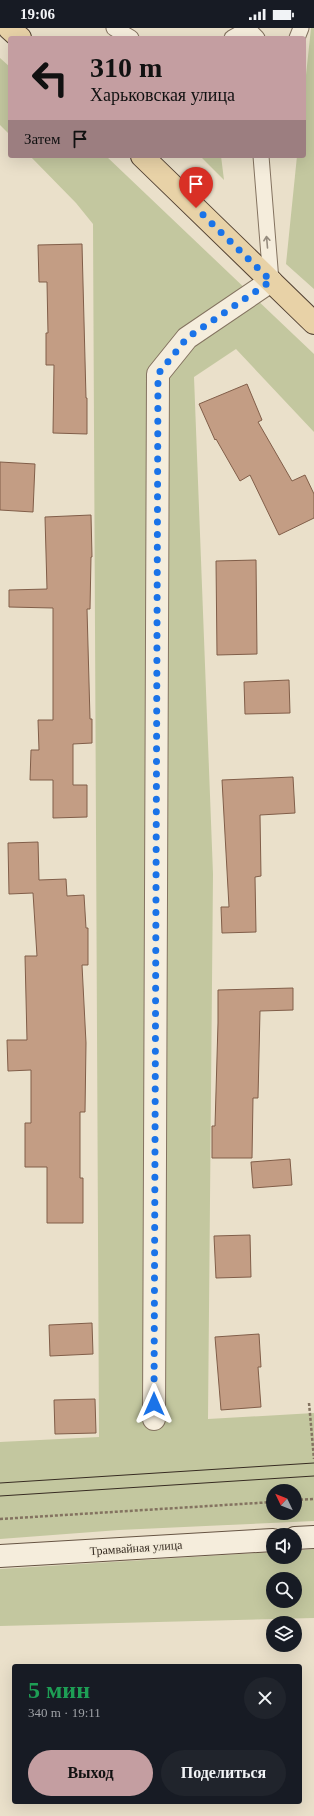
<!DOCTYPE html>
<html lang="ru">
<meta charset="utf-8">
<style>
:root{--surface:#171b24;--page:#20242c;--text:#f1f3f6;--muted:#9ea1a6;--accent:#c49ea1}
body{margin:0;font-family:"Times New Roman",serif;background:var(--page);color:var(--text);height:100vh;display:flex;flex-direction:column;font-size:15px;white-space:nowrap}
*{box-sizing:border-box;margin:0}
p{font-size:13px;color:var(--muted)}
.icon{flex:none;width:22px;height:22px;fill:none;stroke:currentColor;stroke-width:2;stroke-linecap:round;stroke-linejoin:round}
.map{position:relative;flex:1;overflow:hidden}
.panel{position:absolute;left:12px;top:1636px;width:290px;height:140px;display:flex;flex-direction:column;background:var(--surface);border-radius:4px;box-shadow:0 4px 16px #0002}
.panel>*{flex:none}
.top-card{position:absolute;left:8px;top:8px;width:298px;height:122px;border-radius:4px;box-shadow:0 4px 16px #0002;background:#c49ea1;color:#111;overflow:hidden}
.needle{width:26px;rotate:313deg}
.controls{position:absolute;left:266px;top:1456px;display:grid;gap:8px}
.controls a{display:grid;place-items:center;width:36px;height:36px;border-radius:50%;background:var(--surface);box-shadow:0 4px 16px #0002;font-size:20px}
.pin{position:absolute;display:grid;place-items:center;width:34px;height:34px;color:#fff;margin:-41px -17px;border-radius:50% 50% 50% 0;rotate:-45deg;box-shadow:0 0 4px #0007}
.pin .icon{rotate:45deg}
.me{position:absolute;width:44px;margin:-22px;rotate:0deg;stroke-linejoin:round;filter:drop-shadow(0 0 3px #0008)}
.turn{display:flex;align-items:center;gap:14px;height:84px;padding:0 16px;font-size:18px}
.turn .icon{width:52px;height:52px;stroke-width:2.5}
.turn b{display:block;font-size:28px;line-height:34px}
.then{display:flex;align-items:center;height:38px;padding:0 16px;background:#0003;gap:8px;font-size:15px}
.round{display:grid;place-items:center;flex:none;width:42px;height:42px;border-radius:21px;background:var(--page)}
.summary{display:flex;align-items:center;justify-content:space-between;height:68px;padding:0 16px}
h1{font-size:24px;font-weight:600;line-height:30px;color:#1e9e55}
.button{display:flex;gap:8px;margin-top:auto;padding:8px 16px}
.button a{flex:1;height:46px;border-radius:24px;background:var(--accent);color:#111;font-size:16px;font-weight:600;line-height:46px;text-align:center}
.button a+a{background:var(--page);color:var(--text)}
.status{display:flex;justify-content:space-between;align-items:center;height:28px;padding:0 20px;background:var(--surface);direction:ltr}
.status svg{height:11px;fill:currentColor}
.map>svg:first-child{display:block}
.green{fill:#c3c79f;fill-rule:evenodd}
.building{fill:#c39d84;stroke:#815e49}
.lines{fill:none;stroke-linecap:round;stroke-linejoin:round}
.service-casing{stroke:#847360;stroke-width:17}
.minor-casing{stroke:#847360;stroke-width:24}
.secondary-casing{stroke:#665443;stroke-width:24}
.primary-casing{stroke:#534234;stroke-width:24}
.path{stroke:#847360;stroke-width:2.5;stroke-dasharray:3 2;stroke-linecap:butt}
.service{stroke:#f5eddc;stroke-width:15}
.minor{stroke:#f5eddc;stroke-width:22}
.secondary{stroke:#f5eddc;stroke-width:22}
.primary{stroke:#e8d2a7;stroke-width:22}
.tram{stroke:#372c22;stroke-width:1}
.oneway{stroke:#968c7f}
.route{stroke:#1a73e8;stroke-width:7;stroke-dasharray:0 12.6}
.labels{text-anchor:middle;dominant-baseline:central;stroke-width:3;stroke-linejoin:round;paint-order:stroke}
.street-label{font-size:12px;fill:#372c22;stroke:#f2ead8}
</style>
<div class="status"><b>19:06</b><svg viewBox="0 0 49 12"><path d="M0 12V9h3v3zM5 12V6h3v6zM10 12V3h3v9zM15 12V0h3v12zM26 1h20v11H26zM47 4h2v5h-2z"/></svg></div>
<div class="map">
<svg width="314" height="1788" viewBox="0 0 314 1788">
<rect width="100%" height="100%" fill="#eae0ca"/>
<!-- green -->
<g class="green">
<path d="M311 0H314V261L286 236 297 128H304V66Z"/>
<path d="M0 30 10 39V107L0 97Z"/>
<path d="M30 128H106L314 326V404L236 321 194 349 213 846 208 1391 314 1385V1493L119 1502 0 1511V1414L99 1409 93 196 76 175ZM273 1463H295V1485H273Z"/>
<path d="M200 128H221L224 152Z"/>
<path d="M314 1521V1590L0 1598V1541L273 1524V1529H295V1523ZM273 1551H295V1573H273Z"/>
</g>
<!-- building -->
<g class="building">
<path d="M82 216 86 370H87V406L53 405 54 337H46V305H48L47 254H39L38 217Z"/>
<path d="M247 356 262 392 258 394 292 453 305 447 314 466V490L279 507 250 447 240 453 216 411 215 412 199 376Z"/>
<path d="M0 434 35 436 33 484 0 482Z"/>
<path d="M91 487 92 529H91L90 581H87L90 691H92V715L73 716V757H87V789L53 790V752H30L31 722H39L38 692H53V580L9 579V562L47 561 45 489Z"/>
<path d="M256 532 257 626 217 627 216 533Z"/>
<path d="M289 652 290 685 245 686 244 654Z"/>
<path d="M293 749 295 785 260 787 261 848 255 849 256 904 222 905 221 879H229L222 752Z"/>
<path d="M38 814 39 852 66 851 67 868 84 867 86 900H88V937H82L86 1015 85 1084H80V1150H83V1195H47V1139H25V1095H31V1042L8 1043 7 1012H27L25 928H37L33 865 9 866 8 815Z"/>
<path d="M293 960V982L260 983 258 1070H253L252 1130H212V1098H215L218 995V962Z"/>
<path d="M290 1131 292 1157 253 1160 251 1134Z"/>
<path d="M250 1207 251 1249 216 1250 214 1208Z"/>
<path d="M92 1295 93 1326 50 1328 49 1297Z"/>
<path d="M259 1306 261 1339H258L261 1379 221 1382 215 1309Z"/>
<path d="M95 1371 96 1405 55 1406 54 1372Z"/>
</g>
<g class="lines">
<!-- service casing -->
<g class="service-casing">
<g id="service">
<path d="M114 0 131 10"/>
<path d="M232 10 248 1 257 10"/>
<path d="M297 10 301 0"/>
<path d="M261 128 271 253"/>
</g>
</g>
<!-- minor casing -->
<g class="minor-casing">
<path id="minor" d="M154 1391 158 346 187 310 271 253"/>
</g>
<!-- secondary casing -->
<g class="secondary-casing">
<g id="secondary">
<path d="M295 1510 314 1509"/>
<path d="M0 1528 273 1512"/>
</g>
</g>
<!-- primary casing -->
<g class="primary-casing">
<g id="primary">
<path d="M9 0 20 10"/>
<path d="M142 128 314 295"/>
</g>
</g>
<!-- path -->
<g class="path">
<path d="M309 1375 314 1431"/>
<path d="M295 1472 314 1471"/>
<path d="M0 1491 273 1474"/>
</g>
<!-- service -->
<use href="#service" class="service"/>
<!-- minor -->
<use href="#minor" class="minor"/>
<!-- secondary -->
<use href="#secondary" class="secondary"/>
<!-- primary -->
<use href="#primary" class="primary"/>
<!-- tram -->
<g class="tram">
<path d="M0 1455 314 1435"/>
<path d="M0 1468 314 1448"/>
</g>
</g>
<!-- one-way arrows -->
<defs><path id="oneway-shaft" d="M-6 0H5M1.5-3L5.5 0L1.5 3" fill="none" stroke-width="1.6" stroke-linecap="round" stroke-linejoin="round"/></defs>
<use class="oneway" href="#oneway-shaft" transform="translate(267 214) rotate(-95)"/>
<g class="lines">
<!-- route -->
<path class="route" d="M154 1376 158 346 187 310 271 253 196 180"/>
</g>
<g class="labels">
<!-- street labels -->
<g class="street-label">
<text transform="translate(136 1520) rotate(-4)">Трамвайная улица</text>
</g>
</g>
</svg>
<div class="controls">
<a><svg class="needle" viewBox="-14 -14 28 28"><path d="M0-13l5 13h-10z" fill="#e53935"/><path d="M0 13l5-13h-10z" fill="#9ea1a6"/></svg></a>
<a><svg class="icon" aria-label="sound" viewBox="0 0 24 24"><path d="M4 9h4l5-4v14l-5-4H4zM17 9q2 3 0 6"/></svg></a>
<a><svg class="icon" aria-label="search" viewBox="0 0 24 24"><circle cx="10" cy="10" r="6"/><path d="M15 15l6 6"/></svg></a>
<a><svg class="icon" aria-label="layers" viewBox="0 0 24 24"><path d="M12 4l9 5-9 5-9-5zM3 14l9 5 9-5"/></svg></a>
</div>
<div class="pin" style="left:196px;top:180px;background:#d93025"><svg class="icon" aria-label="arrive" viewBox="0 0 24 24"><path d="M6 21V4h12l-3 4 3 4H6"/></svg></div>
<svg class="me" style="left:154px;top:1376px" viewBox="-20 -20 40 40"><path d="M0-17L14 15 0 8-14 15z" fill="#1a73e8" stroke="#fff" stroke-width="4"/></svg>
<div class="top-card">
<div class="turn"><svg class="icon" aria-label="left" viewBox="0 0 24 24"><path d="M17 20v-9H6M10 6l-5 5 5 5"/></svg><div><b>310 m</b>Харьковская улица</div></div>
<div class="then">Затем<svg class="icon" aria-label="arrive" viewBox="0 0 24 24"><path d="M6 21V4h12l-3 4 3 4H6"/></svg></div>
</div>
<section class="panel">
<div class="summary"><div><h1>5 мин</h1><p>340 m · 19:11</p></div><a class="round"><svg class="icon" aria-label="close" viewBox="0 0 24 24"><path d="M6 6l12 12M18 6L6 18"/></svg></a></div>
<div class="button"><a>Выход</a><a>Поделиться</a></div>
</section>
</div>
